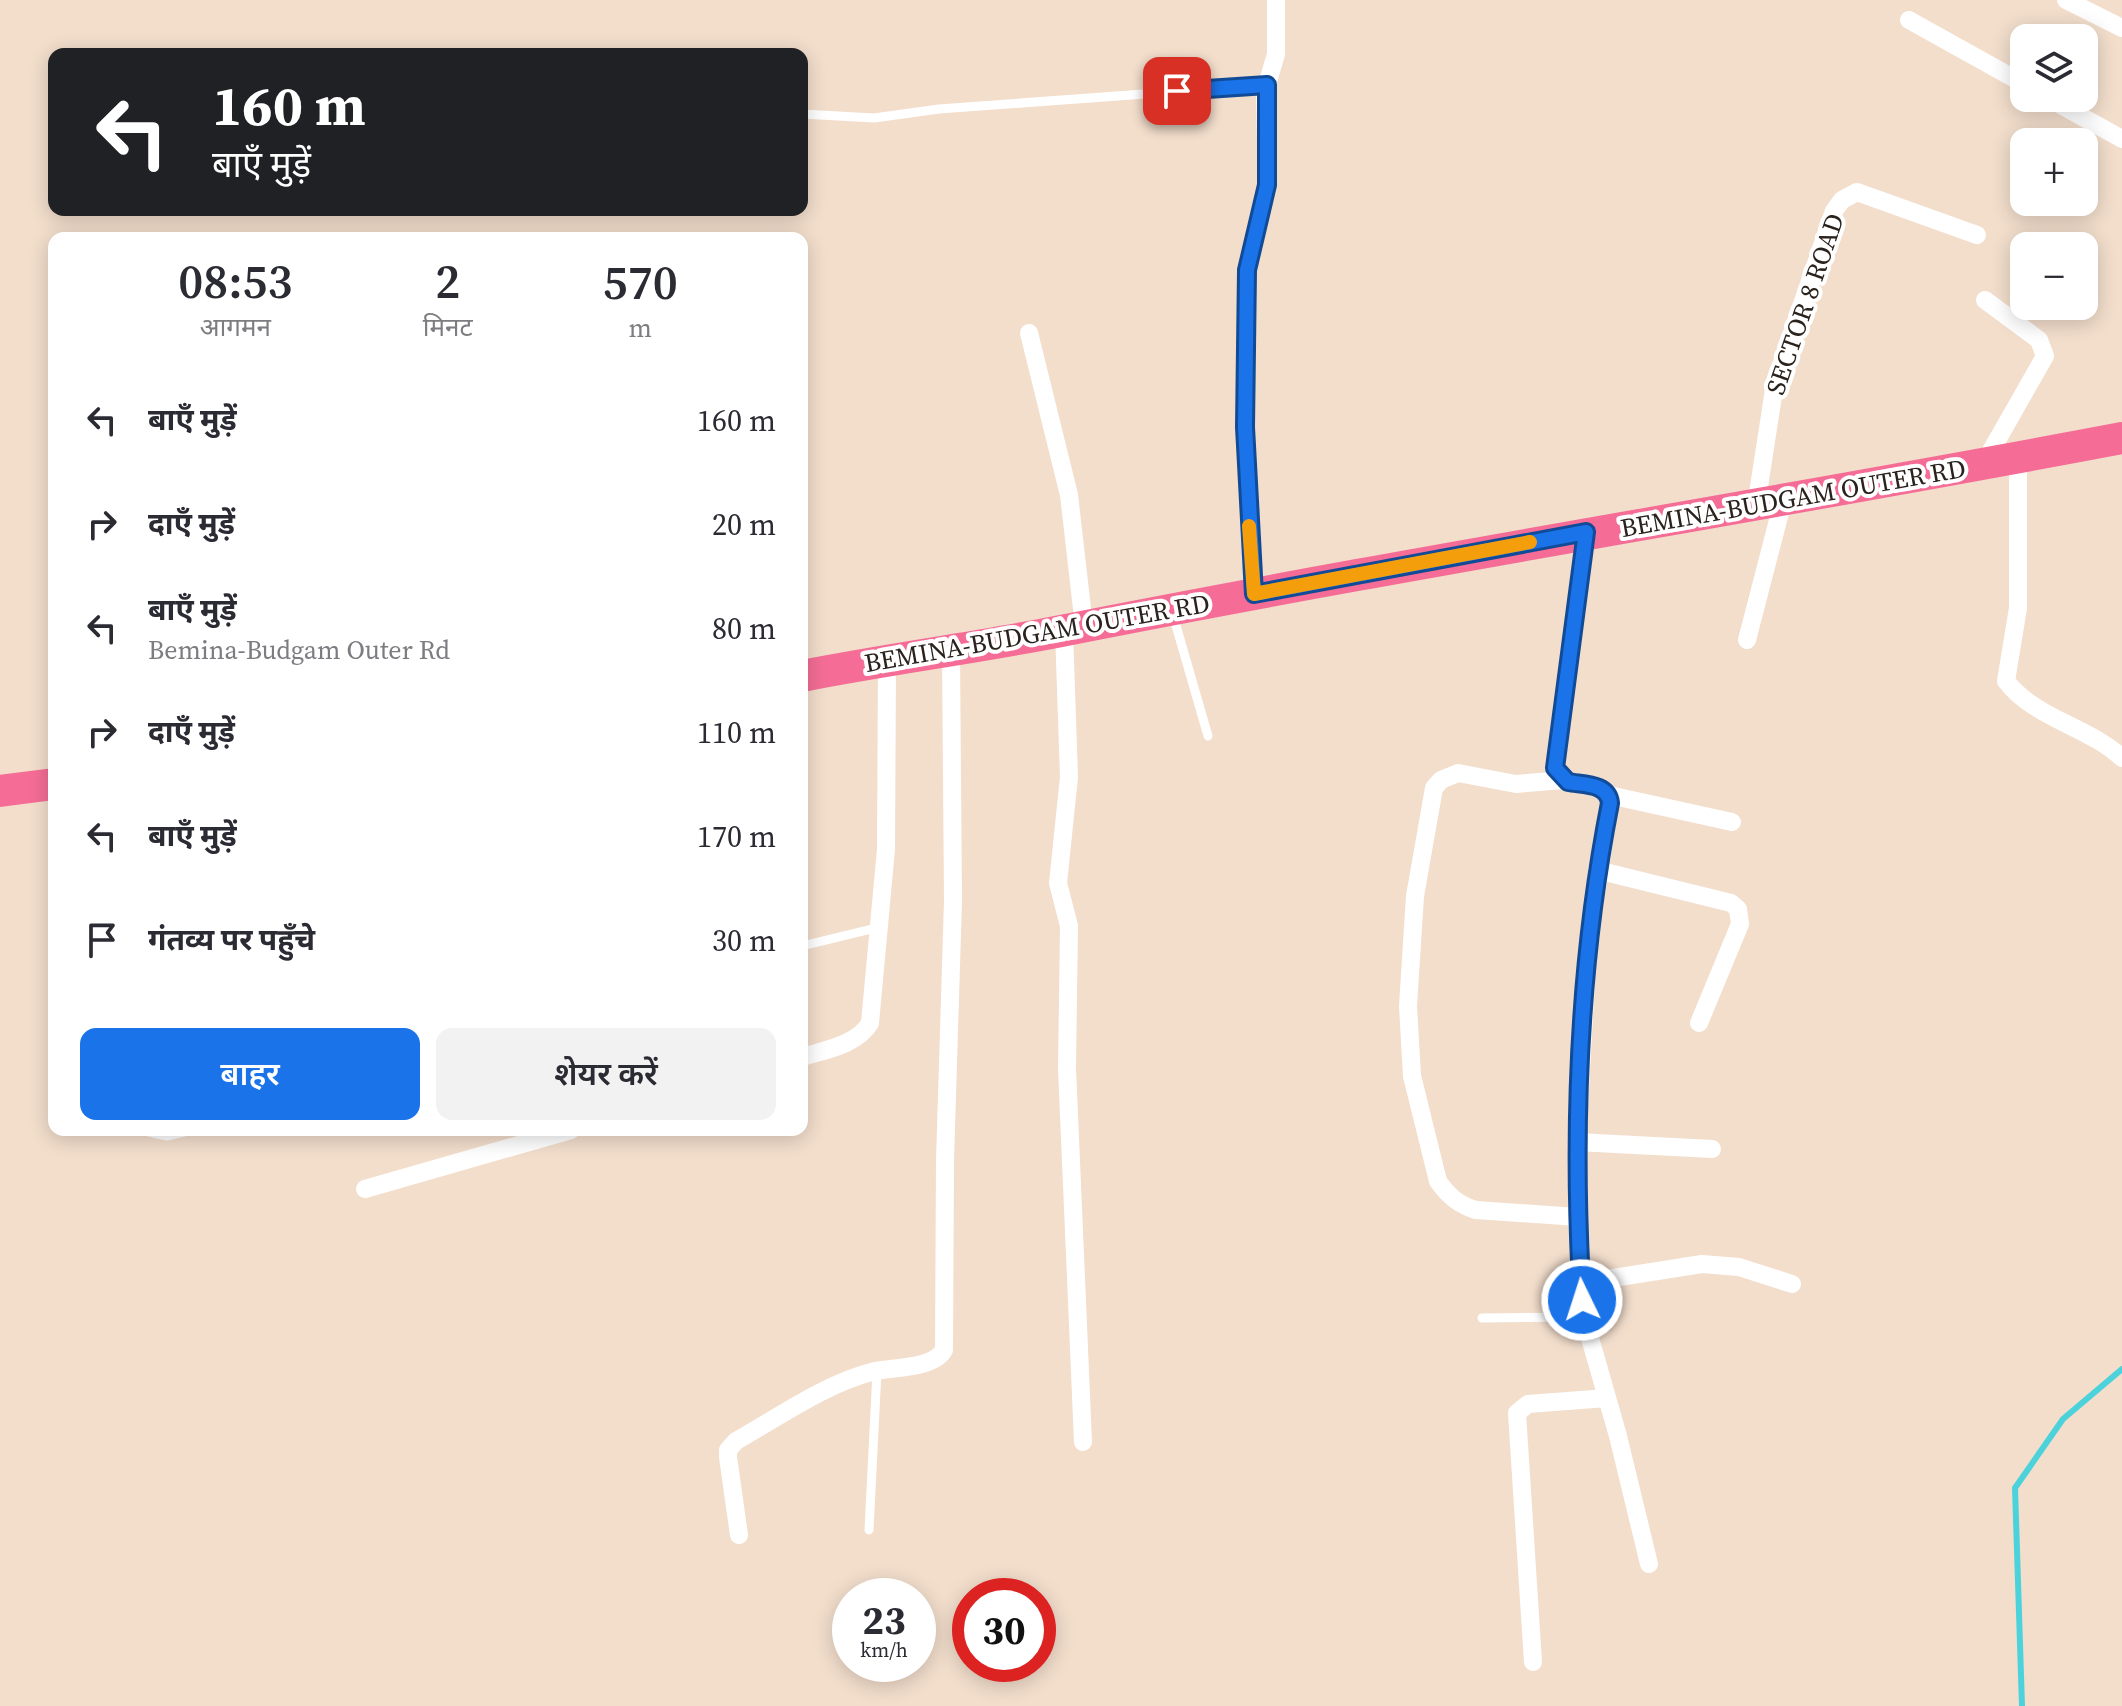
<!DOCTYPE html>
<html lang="hi">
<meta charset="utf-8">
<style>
:root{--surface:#fff;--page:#f2f2f3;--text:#2b2b33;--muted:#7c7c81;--accent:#1a73e8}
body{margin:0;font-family:"Source Serif 4","Noto Sans Devanagari",serif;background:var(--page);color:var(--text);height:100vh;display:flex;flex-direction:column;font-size:30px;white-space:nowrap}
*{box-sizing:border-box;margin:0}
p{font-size:26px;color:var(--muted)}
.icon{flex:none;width:44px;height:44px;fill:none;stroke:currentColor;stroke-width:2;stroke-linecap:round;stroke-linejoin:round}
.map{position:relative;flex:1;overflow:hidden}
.side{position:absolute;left:48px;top:232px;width:760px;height:904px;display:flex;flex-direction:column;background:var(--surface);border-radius:16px;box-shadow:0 4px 20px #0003}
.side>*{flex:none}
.guide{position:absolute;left:48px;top:48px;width:760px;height:168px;border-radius:16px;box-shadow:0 4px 20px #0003;background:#202124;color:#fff;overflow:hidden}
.controls{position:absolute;left:2010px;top:24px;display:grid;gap:16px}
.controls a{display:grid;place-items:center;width:88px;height:88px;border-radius:16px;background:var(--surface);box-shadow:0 4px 20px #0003;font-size:40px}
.speed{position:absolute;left:832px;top:1578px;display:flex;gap:16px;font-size:40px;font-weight:700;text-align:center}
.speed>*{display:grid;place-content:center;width:104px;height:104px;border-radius:50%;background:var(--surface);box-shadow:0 4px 20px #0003;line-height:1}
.speed small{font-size:20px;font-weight:400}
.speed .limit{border:12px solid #d22;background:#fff;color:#111}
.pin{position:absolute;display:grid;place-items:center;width:68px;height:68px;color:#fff;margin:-34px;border-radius:16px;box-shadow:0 4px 12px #0006}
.me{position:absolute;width:88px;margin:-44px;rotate:356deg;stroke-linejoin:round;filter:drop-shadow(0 0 6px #0008)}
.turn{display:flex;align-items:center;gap:28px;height:168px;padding:0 32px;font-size:36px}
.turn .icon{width:104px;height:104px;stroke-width:2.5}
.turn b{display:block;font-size:56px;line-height:68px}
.eta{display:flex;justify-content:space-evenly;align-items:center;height:136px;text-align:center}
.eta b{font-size:48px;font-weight:600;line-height:56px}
.action{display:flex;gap:16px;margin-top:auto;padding:16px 32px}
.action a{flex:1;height:92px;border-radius:16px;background:var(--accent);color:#fff;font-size:32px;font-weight:600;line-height:92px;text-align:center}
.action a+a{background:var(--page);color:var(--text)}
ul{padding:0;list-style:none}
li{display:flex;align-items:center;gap:24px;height:104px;padding:0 32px}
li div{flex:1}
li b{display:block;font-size:30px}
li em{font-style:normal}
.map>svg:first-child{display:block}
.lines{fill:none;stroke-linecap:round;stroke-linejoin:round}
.stream{stroke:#4cd2db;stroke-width:6}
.lane{stroke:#fff;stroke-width:9}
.street{stroke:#fff;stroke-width:18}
.highway{stroke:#f56d96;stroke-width:32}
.route-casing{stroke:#114b97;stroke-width:20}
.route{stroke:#1a73e8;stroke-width:14}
.slow{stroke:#f59e0b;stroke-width:14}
.labels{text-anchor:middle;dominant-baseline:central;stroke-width:8;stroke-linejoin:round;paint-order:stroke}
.street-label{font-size:26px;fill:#2a221c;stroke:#fff}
</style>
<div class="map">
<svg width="2122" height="1706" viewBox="0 0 2122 1706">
<rect width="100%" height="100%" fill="#f3decc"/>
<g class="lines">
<!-- stream -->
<path class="stream" d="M2022 1706 2015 1488 2063 1419 2122 1369"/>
<!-- lane -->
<g class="lane">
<path d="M802 114 874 118 939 109 1267 85"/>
<path d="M1173 615 1208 736"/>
<path d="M802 946 880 927"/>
<path d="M140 1130 167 1136 192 1130"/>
<path d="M1482 1318 1584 1317"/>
<path d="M869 1530 877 1371"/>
</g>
<!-- street -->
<g class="street">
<path d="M2066 0 2122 28"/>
<path d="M1909 20 2024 84"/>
<path d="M2048 98 2122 139"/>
<path d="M1029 333 1069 495 1084 626"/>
<path d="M2018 459V608L2006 681C2034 718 2089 727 2122 758"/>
<path d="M1983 465 2045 356 2039 340 1985 300"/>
<path d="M1756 506 1775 383 1834 211 1842 200 1857 192 1977 235"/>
<path d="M1586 532 1555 768C1566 794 1607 774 1610 803L1588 944 1577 1142V1217L1584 1317 1618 1436 1649 1564"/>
<path d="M1254 594 1245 427 1247 270 1267 185 1265 92 1276 54V0"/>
<path d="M1064 631 1069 777 1058 883 1069 926 1067 1068 1083 1442"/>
<path d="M1747 640 1783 501"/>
<path d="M1563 780 1516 784 1458 773 1441 780 1434 788 1415 896 1408 1006 1412 1076 1438 1181C1448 1196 1459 1205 1476 1210L1577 1217"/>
<path d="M1609 795 1732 822"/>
<path d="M1597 870 1731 903 1738 909 1740 924 1699 1023"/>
<path d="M802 1057C825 1050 857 1045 870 1023L886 849 887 661"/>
<path d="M1577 1142 1712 1149"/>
<path d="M365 1189 571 1130"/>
<path d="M1581 1283 1702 1264 1739 1267 1792 1284"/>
<path d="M739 1535 728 1457V1450L736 1441C779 1417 826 1383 875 1371 894 1367 933 1369 944 1350L945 1160 953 901 951 651"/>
<path d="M1533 1662 1517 1413 1528 1404 1607 1398"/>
</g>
<!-- highway -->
<g class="highway">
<path d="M802 676C888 659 975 648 1061 631 1414 561 1769 505 2122 438"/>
<path d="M0 791 54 784"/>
</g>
</g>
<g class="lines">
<!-- route casing -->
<g class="route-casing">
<path id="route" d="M1177 91 1267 85V185L1247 270 1245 427 1254 594 1586 532 1555 768 1568 782C1584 785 1608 783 1610 803 1578 966 1572 1134 1582 1300"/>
</g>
<!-- route -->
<use href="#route" class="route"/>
<!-- slow -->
<path class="slow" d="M1249 526 1254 594 1530 542"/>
</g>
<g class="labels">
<!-- street labels -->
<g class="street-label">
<text transform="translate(1805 304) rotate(-71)">SECTOR 8 ROAD</text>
<text transform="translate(1793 498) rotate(-10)">BEMINA-BUDGAM OUTER RD</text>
<text transform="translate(1037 633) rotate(-10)">BEMINA-BUDGAM OUTER RD</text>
</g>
</g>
</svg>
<div class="controls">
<a><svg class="icon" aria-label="layers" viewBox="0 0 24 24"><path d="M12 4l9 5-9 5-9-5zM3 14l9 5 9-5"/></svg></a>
<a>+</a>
<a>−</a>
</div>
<div class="speed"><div>23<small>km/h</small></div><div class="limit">30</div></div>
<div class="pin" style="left:1177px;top:91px;background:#d93025"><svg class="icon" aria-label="arrive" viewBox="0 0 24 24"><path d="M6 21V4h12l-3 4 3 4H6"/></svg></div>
<svg class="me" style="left:1582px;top:1300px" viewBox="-20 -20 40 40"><circle r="17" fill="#1a73e8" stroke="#fff" stroke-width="3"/><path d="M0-11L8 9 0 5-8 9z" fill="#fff"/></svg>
<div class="guide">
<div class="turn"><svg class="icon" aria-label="left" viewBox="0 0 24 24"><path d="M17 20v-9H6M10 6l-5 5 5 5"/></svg><div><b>160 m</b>बाएँ मुड़ें</div></div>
</div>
<section class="side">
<div class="eta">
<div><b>08:53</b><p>आगमन</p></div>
<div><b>2</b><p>मिनट</p></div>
<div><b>570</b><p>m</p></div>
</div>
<ul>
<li><svg class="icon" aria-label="left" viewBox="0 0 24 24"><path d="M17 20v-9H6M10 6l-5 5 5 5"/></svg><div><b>बाएँ मुड़ें</b></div><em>160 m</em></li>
<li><svg class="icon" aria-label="right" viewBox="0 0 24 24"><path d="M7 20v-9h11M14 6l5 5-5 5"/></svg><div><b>दाएँ मुड़ें</b></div><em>20 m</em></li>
<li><svg class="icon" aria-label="left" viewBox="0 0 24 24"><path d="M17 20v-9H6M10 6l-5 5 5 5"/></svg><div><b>बाएँ मुड़ें</b><p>Bemina-Budgam Outer Rd</p></div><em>80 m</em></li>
<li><svg class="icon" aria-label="right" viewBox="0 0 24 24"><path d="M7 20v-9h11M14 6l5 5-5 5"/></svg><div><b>दाएँ मुड़ें</b></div><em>110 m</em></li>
<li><svg class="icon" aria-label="left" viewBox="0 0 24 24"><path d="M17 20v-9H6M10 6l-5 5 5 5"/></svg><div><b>बाएँ मुड़ें</b></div><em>170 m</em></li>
<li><svg class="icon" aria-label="arrive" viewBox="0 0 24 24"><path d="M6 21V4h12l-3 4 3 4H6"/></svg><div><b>गंतव्य पर पहुँचे</b></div><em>30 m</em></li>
</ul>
<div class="action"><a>बाहर</a><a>शेयर करें</a></div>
</section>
</div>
